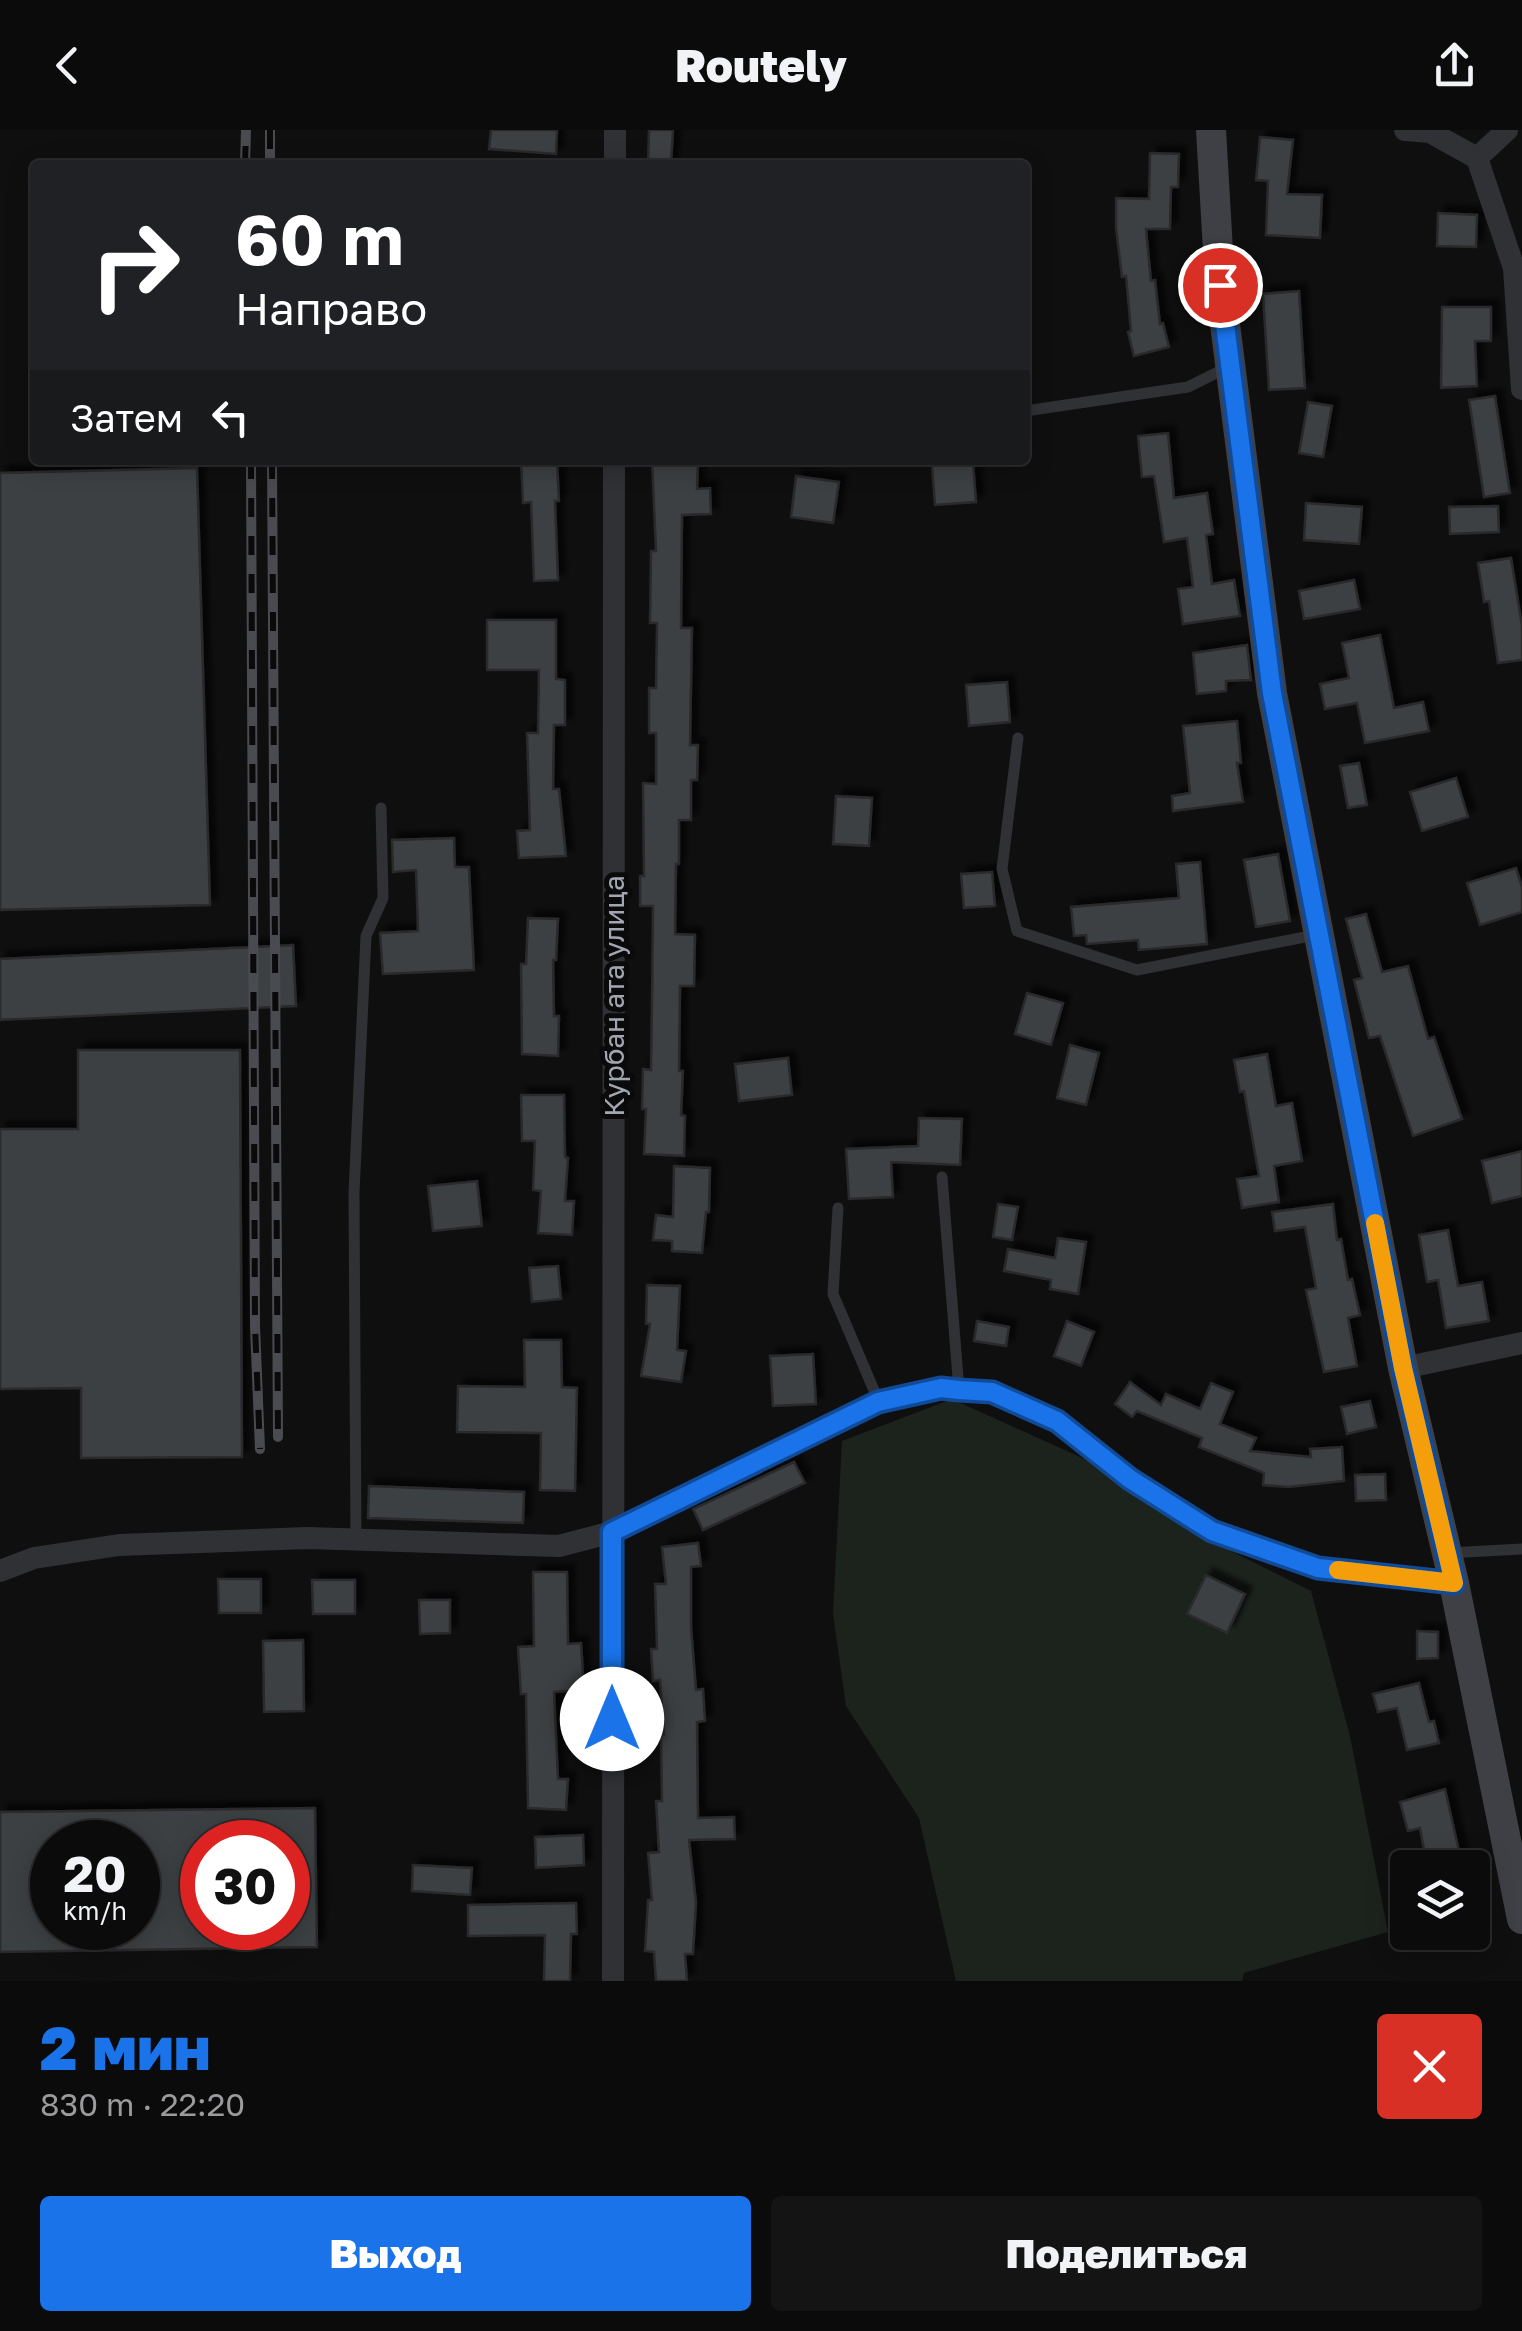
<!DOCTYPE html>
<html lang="ru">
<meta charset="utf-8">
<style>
:root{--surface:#0b0b0c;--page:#141415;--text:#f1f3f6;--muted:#9a9b9d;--line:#2b2b2d;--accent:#1a73e8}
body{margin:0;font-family:"Golos Text",sans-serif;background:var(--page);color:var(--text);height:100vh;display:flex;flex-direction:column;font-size:38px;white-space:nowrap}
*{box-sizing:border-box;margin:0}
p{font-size:32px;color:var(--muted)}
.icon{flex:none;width:55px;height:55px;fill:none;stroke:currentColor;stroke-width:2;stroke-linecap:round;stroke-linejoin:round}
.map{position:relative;height:1851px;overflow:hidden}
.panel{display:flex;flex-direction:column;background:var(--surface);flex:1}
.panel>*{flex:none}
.top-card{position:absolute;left:30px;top:30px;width:1000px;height:305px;border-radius:10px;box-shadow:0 5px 25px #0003,0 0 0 2px var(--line);background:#202124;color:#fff;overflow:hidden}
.buttons{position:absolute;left:1390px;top:1720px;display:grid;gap:20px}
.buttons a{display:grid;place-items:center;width:100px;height:100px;border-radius:10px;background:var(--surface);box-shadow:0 5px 25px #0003,0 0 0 2px var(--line);font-size:50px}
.speed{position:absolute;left:30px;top:1690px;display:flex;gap:20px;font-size:50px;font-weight:700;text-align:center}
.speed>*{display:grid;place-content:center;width:130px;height:130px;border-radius:50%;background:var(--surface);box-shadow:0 5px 25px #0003,0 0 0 2px var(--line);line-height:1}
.speed small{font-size:25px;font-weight:400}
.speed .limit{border:15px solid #d22;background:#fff;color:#111}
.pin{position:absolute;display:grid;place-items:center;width:85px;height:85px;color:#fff;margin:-42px;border:5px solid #fff;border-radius:50%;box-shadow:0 2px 10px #0007}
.me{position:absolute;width:110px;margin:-55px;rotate:0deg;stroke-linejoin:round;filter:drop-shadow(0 0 8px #0008)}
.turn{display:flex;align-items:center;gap:35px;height:210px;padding:0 40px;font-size:45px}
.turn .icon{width:130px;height:130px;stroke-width:2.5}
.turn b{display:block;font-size:70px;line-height:85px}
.then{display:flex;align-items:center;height:95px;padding:0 40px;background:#0003;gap:20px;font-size:38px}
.round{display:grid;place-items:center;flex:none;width:105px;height:105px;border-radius:10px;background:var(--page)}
.summary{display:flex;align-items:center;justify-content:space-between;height:170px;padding:0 40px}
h1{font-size:60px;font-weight:800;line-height:75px;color:var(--accent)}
.button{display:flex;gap:20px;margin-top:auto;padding:20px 40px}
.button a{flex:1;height:115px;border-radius:10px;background:var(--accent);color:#fff;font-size:40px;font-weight:800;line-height:115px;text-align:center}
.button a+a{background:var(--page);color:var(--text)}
header{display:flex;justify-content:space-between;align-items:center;height:130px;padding:0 40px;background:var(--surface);font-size:45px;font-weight:800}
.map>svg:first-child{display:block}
.green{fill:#1c231d}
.building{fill:#3e3f43;stroke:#29292c;stroke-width:2.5;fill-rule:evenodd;filter:url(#shadow)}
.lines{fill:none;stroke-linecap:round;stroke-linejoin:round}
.service{stroke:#303135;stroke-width:11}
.minor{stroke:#303135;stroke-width:22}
.secondary{stroke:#3f4045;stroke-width:30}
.rail-casing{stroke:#4a4b50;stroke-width:10}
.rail{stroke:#0a0a0b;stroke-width:6;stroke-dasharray:19;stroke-linecap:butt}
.route-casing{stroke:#114b97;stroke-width:25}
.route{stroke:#1a73e8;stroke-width:18}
.slow{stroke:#f59e0b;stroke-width:18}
.labels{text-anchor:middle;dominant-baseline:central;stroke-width:10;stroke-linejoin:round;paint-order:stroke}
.street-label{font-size:28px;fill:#a1a6b1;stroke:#0a0a0b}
</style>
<header><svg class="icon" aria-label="back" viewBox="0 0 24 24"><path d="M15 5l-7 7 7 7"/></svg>Routely<svg class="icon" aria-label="share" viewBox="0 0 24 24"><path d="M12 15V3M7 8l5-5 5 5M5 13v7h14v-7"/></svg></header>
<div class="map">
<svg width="1522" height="1851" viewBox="0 0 1522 1851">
<defs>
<filter id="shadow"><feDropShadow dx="7" dy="-7" stdDeviation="2.5" flood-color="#0009"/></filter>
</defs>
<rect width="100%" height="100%" fill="#0f0f10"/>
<!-- green -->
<path class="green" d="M952 1269 1091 1332 1229 1420 1311 1461 1350 1606 1388 1802 1244 1843 1242 1851H956L919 1688 846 1576 833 1483 842 1311Z"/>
<!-- building -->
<g class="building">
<path d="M491 0H557L556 24 489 19Z"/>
<path d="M649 0H673L671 35H648Z"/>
<path d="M1260 7 1293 10 1287 64 1322 65 1320 108 1266 105 1268 51 1256 50Z"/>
<path d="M1150 23 1179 24 1178 57H1171L1170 99H1146L1151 151 1155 150 1160 194 1163 193 1169 217 1134 226 1128 202 1131 201 1126 146 1122 147 1116 98V68L1149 69Z"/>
<path d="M1438 83 1477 85 1476 117 1437 116Z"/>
<path d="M1299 161 1305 258 1269 260 1263 164Z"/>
<path d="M1442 177H1491V211H1475L1477 256 1441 258Z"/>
<path d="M1495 266 1510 363 1484 367 1469 270Z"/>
<path d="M1308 272 1332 276 1323 327 1299 323Z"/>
<path d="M1168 303 1174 368 1207 363 1213 404 1206 405 1212 454 1234 450 1240 486 1183 494 1178 459 1193 457 1187 408 1164 412 1154 346 1142 347 1138 306Z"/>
<path d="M521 330H557L559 371H555L558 450 534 451 531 372 523 373Z"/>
<path d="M652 330 698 332 697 359 710 358 711 384 682 385 681 498H692L690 615H698L697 650H691V690H679V734H676L675 804 695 805 694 856H680L679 941H683L681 985 685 986 684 1026 644 1024 646 979H642L643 939 651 940 652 871 653 776H640V746H644L643 653 656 654V603H649V558H656L657 493H650L651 421H656Z"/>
<path d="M973 332 976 372 935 375 932 335Z"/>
<path d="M197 338 210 775 0 780V343Z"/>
<path d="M796 346 839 352 833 393 791 387Z"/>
<path d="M1306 373 1362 377 1359 414 1304 410Z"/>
<path d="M1498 376 1499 402 1450 404 1449 377Z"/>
<path d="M1511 428 1522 496V530L1498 533 1489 471 1484 472 1478 433Z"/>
<path d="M1354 450 1360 479 1304 489 1299 461Z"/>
<path d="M487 490H556V549L565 550V595H554L553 659H559L566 726 519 728 517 701 530 700 527 603H538L539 540H487Z"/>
<path d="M1380 505 1394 578 1423 572 1429 601 1365 613 1357 573 1325 579 1320 554 1349 548 1342 513Z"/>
<path d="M1247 515 1251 550 1226 551V561L1197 564 1193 523Z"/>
<path d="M1007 552 1010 592 969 596 966 555Z"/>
<path d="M1237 591 1241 633H1237L1243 672 1173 681 1172 666 1190 663 1183 596Z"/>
<path d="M1359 633 1367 675 1348 678 1340 636Z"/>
<path d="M1456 648 1468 687 1422 701 1410 662Z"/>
<path d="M836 666 872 668 869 716 833 714Z"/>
<path d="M454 708 455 737H469L474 840 383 844 380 803 418 801 416 740 393 742 392 710Z"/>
<path d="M1278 724 1290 791 1256 797 1244 730Z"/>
<path d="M1200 732 1207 814 1139 820 1138 810 1087 814 1086 805 1074 806 1071 777 1179 768 1176 734Z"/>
<path d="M1516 738 1522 757V782L1480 795 1467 753Z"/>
<path d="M992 742 995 776 964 778 961 744Z"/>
<path d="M1366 784 1382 842 1408 836 1428 909 1434 907 1462 989 1413 1006 1380 906 1369 908 1354 850 1362 848 1346 789Z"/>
<path d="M528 788 558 789 556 830H553L554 886H559L558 926 522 924 521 834H526Z"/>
<path d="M293 815 296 876 0 890V829Z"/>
<path d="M1027 863 1063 873 1051 915 1015 904Z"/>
<path d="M1070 915 1099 923 1086 975 1057 968Z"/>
<path d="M78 920H240L242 1327 81 1328V1258L0 1259V999H78Z"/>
<path d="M1267 924 1276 976 1292 973 1302 1031 1274 1036 1279 1072 1242 1078 1237 1049 1259 1046 1244 961 1240 962 1234 930Z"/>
<path d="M788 928 792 965 739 971 735 934Z"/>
<path d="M521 965H564L565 1027 568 1028 565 1071H574L572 1105 538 1103 541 1061 533 1060 535 1011H522Z"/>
<path d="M919 988 962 989 960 1035 891 1032 893 1067 849 1069 846 1019 918 1016Z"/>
<path d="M1522 1021V1066L1492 1073 1482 1031Z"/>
<path d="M674 1036 710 1038 709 1082H706L702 1123 672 1121V1111L653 1110 656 1085 673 1087Z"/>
<path d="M477 1051 482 1096 433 1101 428 1056Z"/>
<path d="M998 1074 1018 1077 1012 1110 993 1107Z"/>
<path d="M1333 1074 1337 1110 1341 1109 1348 1150 1352 1149 1360 1185 1348 1188 1357 1236 1324 1242 1306 1160 1316 1158 1305 1097 1275 1101 1272 1082Z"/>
<path d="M1448 1100 1458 1156 1482 1152 1489 1191 1446 1198 1438 1150 1427 1152 1419 1105Z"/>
<path d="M1058 1108 1086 1112 1078 1164 1050 1159 1051 1150 1004 1141 1008 1119 1055 1128Z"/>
<path d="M558 1136 561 1169 532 1172 529 1138Z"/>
<path d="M647 1155 680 1156 677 1220 686 1221 681 1252 641 1246 650 1194H646Z"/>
<path d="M977 1191 1009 1197 1006 1216 974 1211Z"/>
<path d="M1067 1191 1094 1202 1081 1236 1054 1226Z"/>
<path d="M524 1210H561L562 1257 577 1258 575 1361 540 1360 541 1303 457 1302 458 1256 525 1257Z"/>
<path d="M813 1224 816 1274 773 1276 770 1226Z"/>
<path d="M1130 1252 1161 1275 1166 1264 1200 1279 1211 1253 1233 1262 1220 1294 1256 1308 1250 1321 1311 1327 1310 1319 1342 1317 1344 1351 1288 1357 1263 1355 1264 1343 1199 1317 1202 1308 1137 1281 1132 1287 1115 1274Z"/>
<path d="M1370 1271 1376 1297 1347 1304 1341 1277Z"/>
<path d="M794 1332 805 1353 703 1400 693 1379Z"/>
<path d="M1385 1344 1386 1370 1356 1371 1355 1345Z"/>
<path d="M369 1356 524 1362 523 1393 368 1388Z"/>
<path d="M698 1413 701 1436 691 1437V1497L696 1560 703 1559 705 1591 697 1592 698 1688 734 1687 735 1709 689 1710 696 1772 693 1824H685L687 1851H656L654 1822 645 1821 648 1770H652L648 1723 659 1722 656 1671H662L661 1605H664L660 1550 653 1551 651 1519H657L655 1454H666L662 1417Z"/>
<path d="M533 1442H567L568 1514 581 1513 584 1560 554 1562 558 1649H568L566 1680 528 1678 526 1564H521L518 1517 534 1516Z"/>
<path d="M1206 1445 1245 1464 1227 1503 1187 1484Z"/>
<path d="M218 1449H261V1483H219Z"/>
<path d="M312 1450H355V1484H313Z"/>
<path d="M419 1470H450V1503L420 1504Z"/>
<path d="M1417 1501 1438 1502V1528L1417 1529Z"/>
<path d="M303 1510 304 1581 264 1582 263 1511Z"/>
<path d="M1419 1553 1429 1592 1434 1591 1439 1613 1407 1620 1397 1578 1378 1582 1373 1564Z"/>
<path d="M1445 1659 1461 1730 1427 1737 1420 1698 1408 1701 1400 1672Z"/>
<path d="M315 1678 317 1817 0 1822V1682ZM52 1712H138V1798H52ZM202 1712H288V1798H202Z"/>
<path d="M583 1705 584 1735 536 1738 535 1707Z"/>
<path d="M413 1735 472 1738 470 1765 412 1761Z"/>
<path d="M576 1773 577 1804H571L570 1851H544L545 1805 468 1806V1775Z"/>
</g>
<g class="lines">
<!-- service -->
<g class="service">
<path d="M1025 281 1188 257 1226 238"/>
<path d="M1018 608 1002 739 1017 801 1137 840 1315 805"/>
<path d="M942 1047 959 1260"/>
<path d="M838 1078 833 1164 879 1272"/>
<path d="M356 1410 354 1063 366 806 383 768 381 678"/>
<path d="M1447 1423 1522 1419"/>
</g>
<!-- minor -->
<g class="minor">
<path d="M1405 0 1430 2 1477 28"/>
<path d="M1507 0 1477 28 1514 138 1522 259"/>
<path d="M615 35V0"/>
<path d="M1403 1238 1522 1213"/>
<path d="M0 1441 34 1428 119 1415 308 1408 559 1416 612 1402 879 1272 941 1259 992 1261 1057 1291 1130 1349 1212 1401 1318 1438 1454 1453"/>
<path d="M613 1851 614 330"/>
</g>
<!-- secondary -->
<path class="secondary" d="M1211 0 1220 155 1272 563 1403 1238 1454 1453 1522 1789"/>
<!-- rail casing -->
<g class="rail-casing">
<g id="rail">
<path d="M270 0V35"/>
<path d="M245 35 246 0"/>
<path d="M251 330 255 1196 260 1319"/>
<path d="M272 330 278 1307"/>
</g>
</g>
<!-- rail -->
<use href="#rail" class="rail"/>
</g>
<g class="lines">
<!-- route casing -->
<g class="route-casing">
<path id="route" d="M612 1589V1402L878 1272 941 1258 959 1260 992 1262 1057 1291 1130 1349 1212 1401 1318 1438 1454 1453 1403 1238 1272 563 1220 155"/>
</g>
<!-- route -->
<use href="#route" class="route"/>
<!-- slow -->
<path class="slow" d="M1338 1440 1454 1453 1403 1238 1375 1093"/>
</g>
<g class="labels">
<!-- street labels -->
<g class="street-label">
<text transform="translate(613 866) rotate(-90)">Курбан ата улица</text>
</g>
</g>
</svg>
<div class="buttons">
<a><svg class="icon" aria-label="layers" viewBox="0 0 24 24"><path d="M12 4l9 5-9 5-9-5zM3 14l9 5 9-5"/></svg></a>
</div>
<div class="speed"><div>20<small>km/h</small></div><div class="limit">30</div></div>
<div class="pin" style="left:1220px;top:155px;background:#d93025"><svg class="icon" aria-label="arrive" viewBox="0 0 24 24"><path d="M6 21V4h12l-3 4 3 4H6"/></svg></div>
<svg class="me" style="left:612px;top:1589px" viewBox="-20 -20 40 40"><circle r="19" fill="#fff"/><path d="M0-13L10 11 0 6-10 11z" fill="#1a73e8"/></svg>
<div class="top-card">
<div class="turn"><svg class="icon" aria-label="right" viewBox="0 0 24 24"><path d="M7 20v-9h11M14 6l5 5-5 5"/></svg><div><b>60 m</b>Направо</div></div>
<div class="then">Затем<svg class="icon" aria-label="left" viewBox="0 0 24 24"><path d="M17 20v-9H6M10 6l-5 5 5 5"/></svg></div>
</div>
</div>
<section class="panel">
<div class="summary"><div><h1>2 мин</h1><p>830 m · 22:20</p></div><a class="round" style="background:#d93025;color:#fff"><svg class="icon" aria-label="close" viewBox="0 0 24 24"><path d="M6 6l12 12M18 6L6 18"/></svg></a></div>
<div class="button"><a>Выход</a><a>Поделиться</a></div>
</section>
